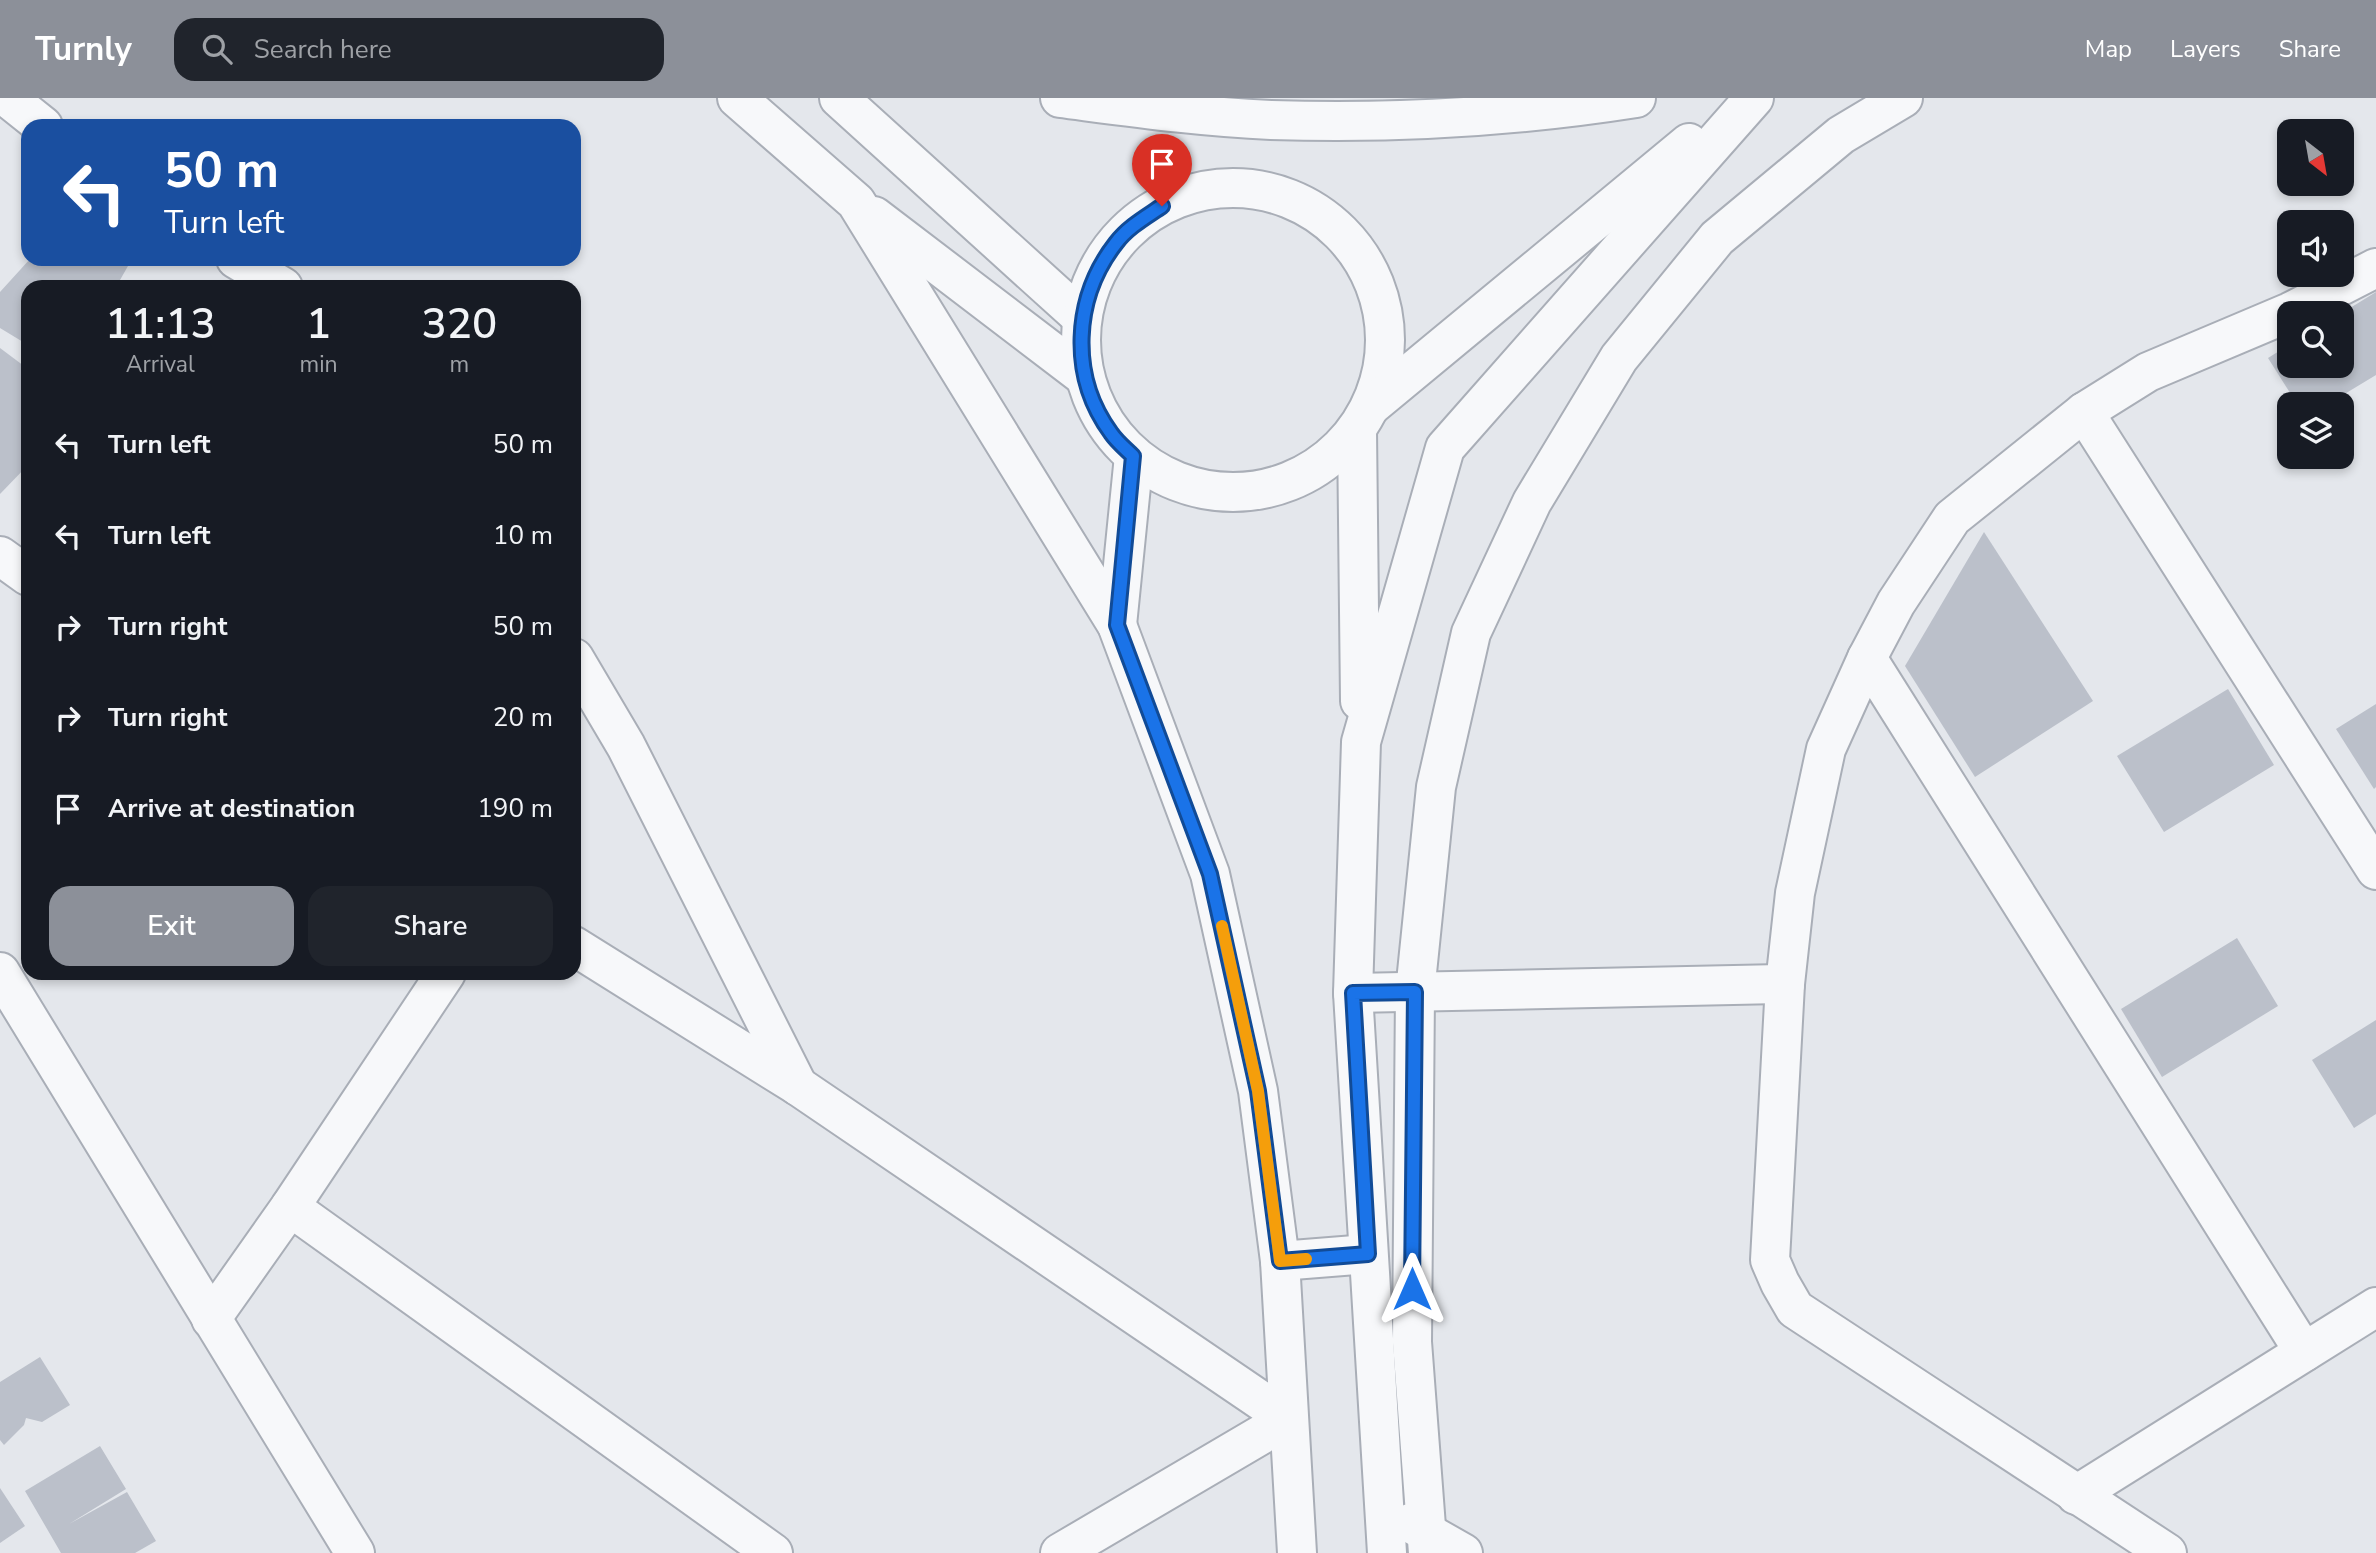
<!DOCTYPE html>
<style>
:root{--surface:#171b24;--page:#20242c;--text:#f1f3f6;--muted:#9ea1a6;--accent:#8c9099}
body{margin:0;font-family:"Nunito Sans",sans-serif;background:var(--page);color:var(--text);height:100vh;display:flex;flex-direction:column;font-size:26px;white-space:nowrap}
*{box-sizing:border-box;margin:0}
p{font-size:23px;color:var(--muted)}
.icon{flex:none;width:38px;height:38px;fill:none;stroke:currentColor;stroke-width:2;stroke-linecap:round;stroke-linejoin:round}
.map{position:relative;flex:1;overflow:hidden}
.drawer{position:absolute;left:21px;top:182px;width:560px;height:700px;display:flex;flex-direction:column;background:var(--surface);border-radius:21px;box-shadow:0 4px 10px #0003}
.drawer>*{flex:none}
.banner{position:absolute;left:21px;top:21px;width:560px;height:147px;border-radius:21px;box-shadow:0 4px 10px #0003;background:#1a4fa0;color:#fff;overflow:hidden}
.needle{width:46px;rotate:149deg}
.tools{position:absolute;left:2277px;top:21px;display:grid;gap:14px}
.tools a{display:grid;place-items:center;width:77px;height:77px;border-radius:14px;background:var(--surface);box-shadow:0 4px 10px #0003;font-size:35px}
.pin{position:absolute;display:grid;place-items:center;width:60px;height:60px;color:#fff;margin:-72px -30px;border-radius:50% 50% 50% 0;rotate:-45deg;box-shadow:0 0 7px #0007}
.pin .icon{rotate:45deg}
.me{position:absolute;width:77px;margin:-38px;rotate:0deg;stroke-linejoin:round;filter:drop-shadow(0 0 5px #0008)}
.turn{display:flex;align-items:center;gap:24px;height:147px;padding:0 28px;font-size:32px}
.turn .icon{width:91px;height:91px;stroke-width:2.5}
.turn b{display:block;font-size:49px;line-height:60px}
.eta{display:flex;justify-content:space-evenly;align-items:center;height:119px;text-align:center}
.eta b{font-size:42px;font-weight:600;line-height:49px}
.button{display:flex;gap:14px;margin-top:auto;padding:14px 28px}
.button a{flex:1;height:80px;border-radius:21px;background:var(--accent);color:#fff;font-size:28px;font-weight:600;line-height:80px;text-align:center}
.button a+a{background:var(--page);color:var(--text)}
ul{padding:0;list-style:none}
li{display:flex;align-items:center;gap:21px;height:91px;padding:0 28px}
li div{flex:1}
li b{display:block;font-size:26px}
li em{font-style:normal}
header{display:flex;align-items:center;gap:42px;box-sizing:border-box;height:98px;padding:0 35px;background:var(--accent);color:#fff}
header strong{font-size:33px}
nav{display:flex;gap:38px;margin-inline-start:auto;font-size:24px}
.search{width:490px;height:63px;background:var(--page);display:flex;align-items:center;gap:18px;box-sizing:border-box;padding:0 24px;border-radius:21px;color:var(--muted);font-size:26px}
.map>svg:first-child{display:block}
.building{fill:#bbc0ca}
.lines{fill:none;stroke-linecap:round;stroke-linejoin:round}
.minor-casing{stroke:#a9aeb7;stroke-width:42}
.minor{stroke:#f7f8fa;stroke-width:38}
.route-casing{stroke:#114b97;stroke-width:18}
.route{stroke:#1a73e8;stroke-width:12}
.slow{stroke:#f59e0b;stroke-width:12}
</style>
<header>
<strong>Turnly</strong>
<div class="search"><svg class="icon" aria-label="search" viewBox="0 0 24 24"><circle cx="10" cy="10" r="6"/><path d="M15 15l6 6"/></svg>Search here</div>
<nav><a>Map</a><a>Layers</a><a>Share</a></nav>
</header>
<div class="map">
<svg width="2376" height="1455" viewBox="0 0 2376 1455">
<rect width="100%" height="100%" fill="#e4e7ec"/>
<!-- building -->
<g class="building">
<path d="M30 161H132L116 189H28V247L0 230V194Z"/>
<path d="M2376 194V277L2328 306H2297L2268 260 2289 247V268H2342V215Z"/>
<path d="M0 250 28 271V367L0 396Z"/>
<path d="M1984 434 2093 603 1975 679 1905 568Z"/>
<path d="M2228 591 2274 667 2164 734 2117 658Z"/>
<path d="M2376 606V689L2374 691 2336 631Z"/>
<path d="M2237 840 2278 908 2162 979 2121 911Z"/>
<path d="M2376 922V1016L2354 1030 2312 962Z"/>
<path d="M40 1259 70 1307 42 1324 26 1320 24 1327 4 1347 0 1342V1284Z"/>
<path d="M100 1348 126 1391 69 1426 127 1394 156 1443 135 1455H61L25 1393Z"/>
<path d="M0 1390 25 1428 0 1445Z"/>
</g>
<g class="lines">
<!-- minor casing -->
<g class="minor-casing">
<g id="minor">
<path d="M8 0 43 28"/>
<path d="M737 0 856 104 1117 527 1210 776 1258 993 1280 1163 1297 1455"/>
<path d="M839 0 1082 220"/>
<path d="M1060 0C1130 9 1200 19 1271 22 1393 26 1515 19 1636 0"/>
<circle cx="1233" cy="242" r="152"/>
<path d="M874 118 1085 279"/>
<path d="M236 161 283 189"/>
<path d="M1372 307 1689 45"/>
<path d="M2084 314 2376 772"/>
<path d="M1357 332 1360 603"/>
<path d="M0 458 28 478"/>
<path d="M1117 527 1134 358"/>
<path d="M574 560 626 648 798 988"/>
<path d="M1867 560 2304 1254"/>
<path d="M574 848 798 988 1288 1321 1060 1455"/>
<path d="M0 874 355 1455"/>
<path d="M1353 895 1785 886"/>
<path d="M290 1109 773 1455"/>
<path d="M1280 1163 1368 1156"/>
<path d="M211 1221 290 1109 446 875"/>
<path d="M2076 1397 2376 1209"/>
<path d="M1410 1425 1463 1455"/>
<path d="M1387 1455 1353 895 1361 644 1445 350 1754 0"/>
<path d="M1428 1455 1412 1244 1415 894 1436 689 1471 535 1532 404 1619 260 1717 140 1841 37 1903 0"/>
<path d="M2167 1455 1795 1211 1780 1185 1770 1162 1785 886 1795 795 1826 651 1867 560 1896 505 1952 420 2084 314 2148 274 2290 214 2376 170"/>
</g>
</g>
<!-- minor -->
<use href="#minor" class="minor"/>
</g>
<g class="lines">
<!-- route casing -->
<g class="route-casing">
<path id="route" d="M1162 108C1146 119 1128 129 1116 145 1073 200 1069 278 1111 335 1117 344 1126 351 1133 358L1117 527 1210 776 1258 993 1280 1163 1368 1156 1353 895 1415 894 1412 1191"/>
</g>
<!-- route -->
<use href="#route" class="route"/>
<!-- slow -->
<path class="slow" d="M1222 828 1258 993 1280 1163 1306 1161"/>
</g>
</svg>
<div class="tools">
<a><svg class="needle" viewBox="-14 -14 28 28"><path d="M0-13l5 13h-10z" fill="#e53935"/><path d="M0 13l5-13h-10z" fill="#9ea1a6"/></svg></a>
<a><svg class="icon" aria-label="sound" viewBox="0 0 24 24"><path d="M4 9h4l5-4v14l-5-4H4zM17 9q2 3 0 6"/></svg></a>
<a><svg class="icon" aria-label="search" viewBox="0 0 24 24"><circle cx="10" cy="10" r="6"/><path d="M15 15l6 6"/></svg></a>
<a><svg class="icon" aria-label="layers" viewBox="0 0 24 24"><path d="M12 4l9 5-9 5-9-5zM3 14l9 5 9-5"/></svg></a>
</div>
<div class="pin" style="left:1162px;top:108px;background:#d93025"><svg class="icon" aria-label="arrive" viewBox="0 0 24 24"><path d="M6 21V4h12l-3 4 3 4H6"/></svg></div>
<svg class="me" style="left:1412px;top:1191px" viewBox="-20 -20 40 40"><path d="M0-17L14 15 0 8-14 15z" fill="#1a73e8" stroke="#fff" stroke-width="4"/></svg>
<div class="banner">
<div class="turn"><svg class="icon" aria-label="left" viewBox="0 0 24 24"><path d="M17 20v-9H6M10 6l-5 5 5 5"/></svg><div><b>50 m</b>Turn left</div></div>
</div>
<section class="drawer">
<div class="eta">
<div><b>11:13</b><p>Arrival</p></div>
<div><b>1</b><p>min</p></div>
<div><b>320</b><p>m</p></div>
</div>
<ul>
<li><svg class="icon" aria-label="left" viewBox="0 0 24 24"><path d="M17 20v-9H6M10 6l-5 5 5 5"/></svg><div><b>Turn left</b></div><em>50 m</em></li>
<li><svg class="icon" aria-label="left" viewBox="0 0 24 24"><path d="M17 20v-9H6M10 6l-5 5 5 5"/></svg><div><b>Turn left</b></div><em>10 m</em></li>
<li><svg class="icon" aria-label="right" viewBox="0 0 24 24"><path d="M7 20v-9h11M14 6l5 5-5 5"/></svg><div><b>Turn right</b></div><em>50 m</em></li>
<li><svg class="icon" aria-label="right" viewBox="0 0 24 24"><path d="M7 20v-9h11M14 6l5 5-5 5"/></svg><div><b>Turn right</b></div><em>20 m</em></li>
<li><svg class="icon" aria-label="arrive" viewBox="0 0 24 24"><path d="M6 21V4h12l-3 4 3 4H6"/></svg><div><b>Arrive at destination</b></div><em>190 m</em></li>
</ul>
<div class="button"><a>Exit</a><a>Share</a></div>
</section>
</div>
